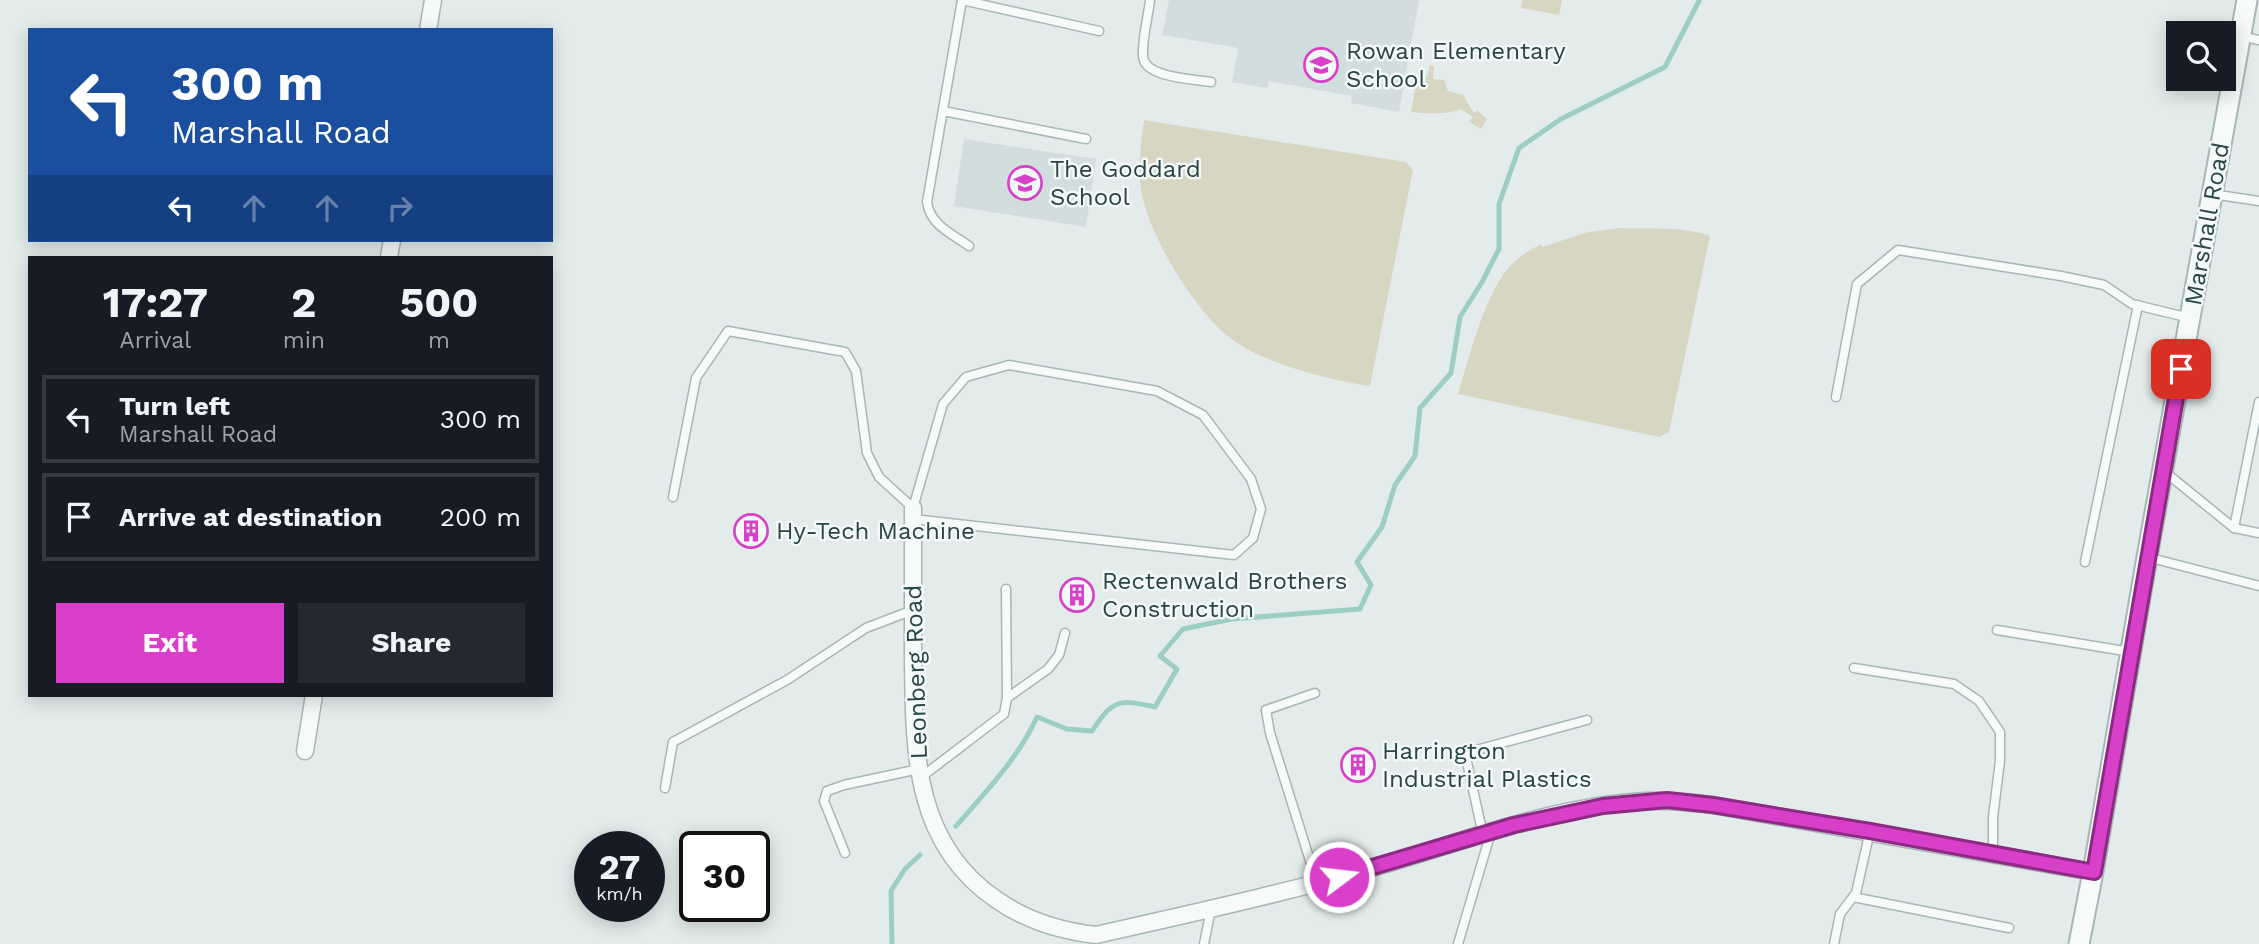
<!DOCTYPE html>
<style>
:root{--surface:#171b24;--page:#242831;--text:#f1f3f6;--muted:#9ea1a6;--line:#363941;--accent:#d940c9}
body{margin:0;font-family:"Work Sans",sans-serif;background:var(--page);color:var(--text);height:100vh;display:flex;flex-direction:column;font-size:26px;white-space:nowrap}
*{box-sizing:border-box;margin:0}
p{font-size:23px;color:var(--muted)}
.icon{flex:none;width:38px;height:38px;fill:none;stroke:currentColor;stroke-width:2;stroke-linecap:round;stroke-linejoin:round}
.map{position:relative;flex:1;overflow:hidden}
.side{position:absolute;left:28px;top:256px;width:525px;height:441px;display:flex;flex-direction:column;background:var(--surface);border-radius:0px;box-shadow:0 4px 18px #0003}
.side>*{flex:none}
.hud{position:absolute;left:28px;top:28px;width:525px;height:214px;border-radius:0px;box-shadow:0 4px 18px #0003;background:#1a4fa0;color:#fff;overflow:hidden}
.tools{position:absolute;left:2166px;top:21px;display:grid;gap:14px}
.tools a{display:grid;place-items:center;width:70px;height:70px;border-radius:0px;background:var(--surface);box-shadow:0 4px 18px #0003;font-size:35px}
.speed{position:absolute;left:574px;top:831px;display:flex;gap:14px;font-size:35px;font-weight:700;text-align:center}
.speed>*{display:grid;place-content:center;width:91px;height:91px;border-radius:50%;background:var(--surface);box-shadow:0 4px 18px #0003;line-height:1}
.speed small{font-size:18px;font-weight:400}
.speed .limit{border:4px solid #111;border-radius:10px;background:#fff;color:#111}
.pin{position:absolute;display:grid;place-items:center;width:60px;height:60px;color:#fff;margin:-30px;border-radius:14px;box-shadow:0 4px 10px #0006}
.me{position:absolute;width:77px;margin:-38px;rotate:75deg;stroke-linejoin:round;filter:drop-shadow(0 0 5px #0008)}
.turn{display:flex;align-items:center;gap:24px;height:147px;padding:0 28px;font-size:32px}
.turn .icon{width:91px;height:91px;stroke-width:2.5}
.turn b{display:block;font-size:49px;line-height:60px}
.lanes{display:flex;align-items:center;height:66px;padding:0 28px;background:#0003;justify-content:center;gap:35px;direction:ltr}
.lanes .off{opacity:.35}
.eta{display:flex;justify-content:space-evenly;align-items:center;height:119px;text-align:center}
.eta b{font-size:42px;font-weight:700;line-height:49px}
.button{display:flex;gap:14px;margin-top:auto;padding:14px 28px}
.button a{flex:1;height:80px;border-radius:0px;background:var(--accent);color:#fff;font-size:28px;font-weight:700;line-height:80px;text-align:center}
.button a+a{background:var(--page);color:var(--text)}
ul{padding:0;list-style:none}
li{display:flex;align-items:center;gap:21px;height:88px;margin:0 14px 10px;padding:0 14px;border:4px solid var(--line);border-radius:0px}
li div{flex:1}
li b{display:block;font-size:26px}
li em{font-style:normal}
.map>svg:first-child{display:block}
.built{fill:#d1dedd}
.green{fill:#d7d6c3}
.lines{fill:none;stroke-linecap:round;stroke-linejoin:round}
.stream{stroke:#9ccec2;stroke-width:5}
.service-casing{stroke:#a7b7b5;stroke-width:11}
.minor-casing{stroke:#a7b7b5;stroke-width:19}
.tertiary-casing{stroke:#a7b7b5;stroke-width:23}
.service{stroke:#f6faf9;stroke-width:8}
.minor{stroke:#f6faf9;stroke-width:16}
.tertiary{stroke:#f6faf9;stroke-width:19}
.route-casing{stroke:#8d2a83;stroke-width:18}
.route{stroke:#d940c9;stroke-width:12}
.labels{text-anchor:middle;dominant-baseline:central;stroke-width:5;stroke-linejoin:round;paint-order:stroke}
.poi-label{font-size:24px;fill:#294643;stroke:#f3f9f8;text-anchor:start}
.street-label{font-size:24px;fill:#294643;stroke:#f3f9f8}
</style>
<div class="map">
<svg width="2259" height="944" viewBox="0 0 2259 944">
<rect width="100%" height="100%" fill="#e3eceb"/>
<!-- built -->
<g class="built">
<path d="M1169 0H1419L1399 112 1351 103 1352 96 1269 81 1267 88 1232 82 1238 48 1162 35Z"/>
<path d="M964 139 1096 159 1086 227 954 206Z"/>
</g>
<!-- green -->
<g class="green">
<path d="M1522 0H1562L1559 15 1521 8Z"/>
<path d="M1430 65 1434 66 1433 79 1444 80 1448 91 1463 95 1474 113 1478 111 1487 119 1481 129 1469 122 1473 117 1461 109C1446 115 1428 114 1411 112L1417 78 1427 77Z"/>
<path d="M1144 120 1406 162 1413 170 1370 386C1329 380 1269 365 1234 341 1197 315 1151 239 1142 195 1137 171 1141 144 1144 120Z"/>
<path d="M1621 228C1649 229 1683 226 1710 236L1669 432 1659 437 1458 394C1469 358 1483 300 1506 271 1515 259 1528 251 1541 244L1542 247 1588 232Z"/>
</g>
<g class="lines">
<!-- stream -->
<g class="stream">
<path d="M956 826C985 793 1019 757 1037 717L1067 729 1092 731C1113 699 1119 699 1155 707L1177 669 1160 656 1183 629 1232 619 1360 609 1371 585 1357 562 1382 527 1395 485 1415 456 1420 408 1451 373 1460 317 1482 282 1499 249V204L1519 148 1561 119 1665 67 1699 1"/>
<path d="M892 944 891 891 905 869 920 855"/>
</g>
<!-- service casing -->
<g class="service-casing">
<g id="service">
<path d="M962 0 927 202C930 225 951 233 969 246"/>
<path d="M962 0 1099 31"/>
<path d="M1150 0C1148 18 1142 38 1143 56 1144 78 1194 79 1211 82"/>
<path d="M2240 36 2259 40"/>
<path d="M943 111 1086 139"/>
<path d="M2212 194 2259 201"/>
<path d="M1836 397 1857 284 1898 250 2061 276 2104 285 2132 304 2190 318"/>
<path d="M2165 472 2234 528 2259 533"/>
<path d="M673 497 696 378 728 331 845 352 856 371 867 453 879 477 913 508 943 404 966 377 1009 365 1157 391 1203 415 1251 479 1261 509 1253 538 1234 555 913 519"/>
<path d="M2234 528 2259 402"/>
<path d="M2147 557 2259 586"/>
<path d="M2085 562 2138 305"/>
<path d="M1997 630 2131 652"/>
<path d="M1854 668 1954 684 1979 701 2000 732V761L1993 817V853"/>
<path d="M1315 693 1266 710 1270 733 1317 883"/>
<path d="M1007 698 1048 669 1059 655 1065 633"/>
<path d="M920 778 1004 714 1007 698 1006 589"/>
<path d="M665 788 673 742 787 680 866 628 913 610"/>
<path d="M1483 835 1465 753 1587 720"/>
<path d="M845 853 824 801 827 791 844 785 919 769"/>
<path d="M1853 897 2009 928"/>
<path d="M1204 944 1211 909"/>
<path d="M1458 944 1491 832"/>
<path d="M1834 944 1840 914 1856 893 1870 831"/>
</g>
</g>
<!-- minor casing -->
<g class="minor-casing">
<g id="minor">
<path d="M428 30 433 0"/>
<path d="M389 257 392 240"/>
<path d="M913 508C913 557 913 607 913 656 914 748 912 843 997 900 1027 921 1060 931 1096 935 1193 913 1290 892 1386 864 1464 841 1551 808 1633 802 1660 799 1686 802 1713 805L2093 872"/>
<path d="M305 751 314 695"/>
</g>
</g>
<!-- tertiary casing -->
<g class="tertiary-casing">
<path id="tertiary" d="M2079 944 2093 872 2147 557 2247 0"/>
</g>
<!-- service -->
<use href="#service" class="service"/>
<!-- minor -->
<use href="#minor" class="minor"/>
<!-- tertiary -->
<use href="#tertiary" class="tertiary"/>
</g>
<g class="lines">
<!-- route casing -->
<g class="route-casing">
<path id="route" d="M1339 877 1514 825 1603 806 1667 800 1713 805 1870 831 2094 872 2181 369"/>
</g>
<!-- route -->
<use href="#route" class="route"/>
</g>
<!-- icons -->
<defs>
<g id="school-ring" transform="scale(1.75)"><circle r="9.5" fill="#f3f9f8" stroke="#d940c9" stroke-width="1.5"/><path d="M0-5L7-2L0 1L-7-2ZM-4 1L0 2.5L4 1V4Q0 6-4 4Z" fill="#d940c9"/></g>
<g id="building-ring" transform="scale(1.75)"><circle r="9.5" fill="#f3f9f8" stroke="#d940c9" stroke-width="1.5"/><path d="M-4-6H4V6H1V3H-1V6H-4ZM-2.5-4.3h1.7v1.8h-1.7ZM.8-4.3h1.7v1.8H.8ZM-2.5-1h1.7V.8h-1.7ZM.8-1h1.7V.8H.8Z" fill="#d940c9"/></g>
</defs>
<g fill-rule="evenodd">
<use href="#school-ring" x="1321" y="65"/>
<use href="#school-ring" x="1025" y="183"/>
<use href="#building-ring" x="751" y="531"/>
<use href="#building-ring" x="1077" y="595"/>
<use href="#building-ring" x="1358" y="765"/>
</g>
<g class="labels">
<!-- poi labels -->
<g class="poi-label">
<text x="1346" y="51">Rowan Elementary<tspan x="1346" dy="28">School</tspan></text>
<text x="1050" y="169">The Goddard<tspan x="1050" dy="28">School</tspan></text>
<text x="776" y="531">Hy-Tech Machine</text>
<text x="1102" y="581">Rectenwald Brothers<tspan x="1102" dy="28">Construction</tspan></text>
<text x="1382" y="751">Harrington<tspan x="1382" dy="28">Industrial Plastics</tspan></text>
</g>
<!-- street labels -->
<g class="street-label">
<text transform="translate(2207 224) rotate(-80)">Marshall Road</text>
<text transform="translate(916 672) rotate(-92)">Leonberg Road</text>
</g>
</g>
</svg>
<div class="tools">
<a><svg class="icon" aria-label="search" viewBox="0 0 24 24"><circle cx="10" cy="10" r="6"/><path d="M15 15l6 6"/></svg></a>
</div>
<div class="speed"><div>27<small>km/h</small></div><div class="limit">30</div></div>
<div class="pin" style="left:2181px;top:369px;background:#d93025"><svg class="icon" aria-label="arrive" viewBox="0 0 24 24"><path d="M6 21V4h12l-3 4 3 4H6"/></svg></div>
<svg class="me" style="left:1339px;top:877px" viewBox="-20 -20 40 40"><circle r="17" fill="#d940c9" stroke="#fff" stroke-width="3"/><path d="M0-11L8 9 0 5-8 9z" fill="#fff"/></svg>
<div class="hud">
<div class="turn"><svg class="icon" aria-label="left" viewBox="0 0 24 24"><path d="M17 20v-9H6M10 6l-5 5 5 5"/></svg><div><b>300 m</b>Marshall Road</div></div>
<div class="lanes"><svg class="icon" aria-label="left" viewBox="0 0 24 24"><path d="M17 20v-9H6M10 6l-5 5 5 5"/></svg><svg class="icon off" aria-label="ahead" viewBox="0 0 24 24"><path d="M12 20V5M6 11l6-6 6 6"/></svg><svg class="icon off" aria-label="ahead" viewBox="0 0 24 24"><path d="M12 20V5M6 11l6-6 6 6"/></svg><svg class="icon off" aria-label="right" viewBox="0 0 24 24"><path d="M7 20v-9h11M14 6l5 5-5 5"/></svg></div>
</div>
<section class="side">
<div class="eta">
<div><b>17:27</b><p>Arrival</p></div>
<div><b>2</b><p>min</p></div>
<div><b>500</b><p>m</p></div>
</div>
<ul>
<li><svg class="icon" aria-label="left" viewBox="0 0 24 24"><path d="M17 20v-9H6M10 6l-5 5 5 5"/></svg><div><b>Turn left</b><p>Marshall Road</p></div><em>300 m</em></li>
<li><svg class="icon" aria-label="arrive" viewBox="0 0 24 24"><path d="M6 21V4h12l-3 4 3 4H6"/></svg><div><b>Arrive at destination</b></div><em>200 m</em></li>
</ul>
<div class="button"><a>Exit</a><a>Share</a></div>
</section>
</div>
